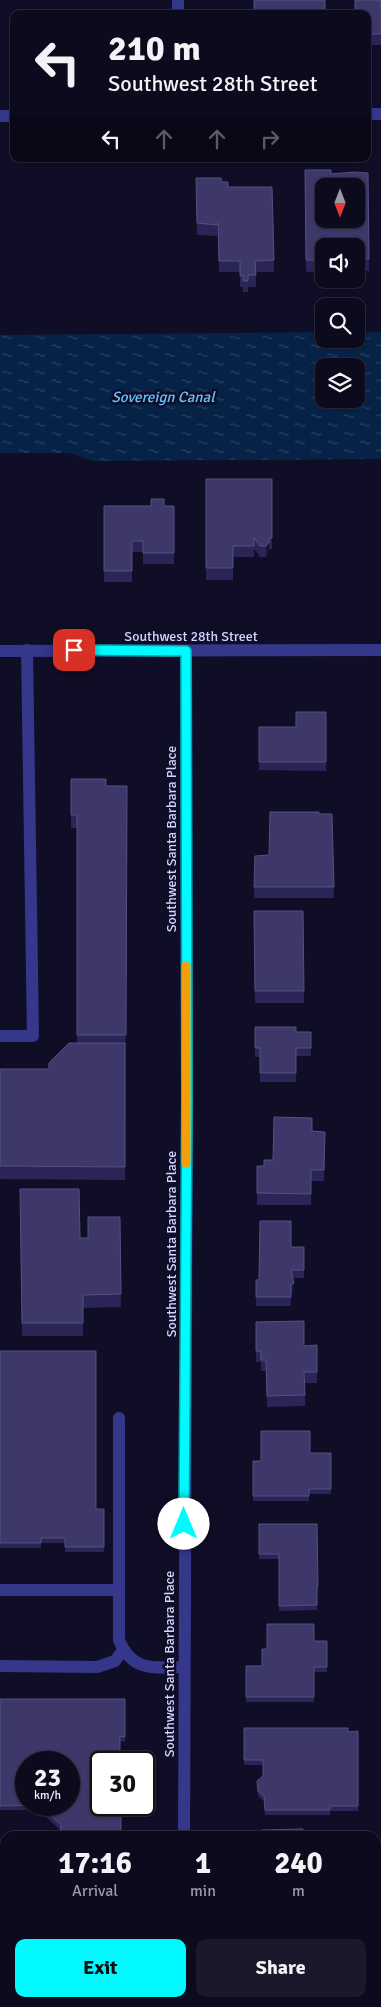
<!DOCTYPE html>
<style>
:root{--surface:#0c0a1d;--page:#1a182a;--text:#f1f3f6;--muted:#9a9aa4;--line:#2c2b3b;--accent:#00fafe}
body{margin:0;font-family:Signika,sans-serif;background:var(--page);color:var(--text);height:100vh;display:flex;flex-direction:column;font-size:19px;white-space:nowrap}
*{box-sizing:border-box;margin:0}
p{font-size:16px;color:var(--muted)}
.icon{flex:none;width:28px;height:28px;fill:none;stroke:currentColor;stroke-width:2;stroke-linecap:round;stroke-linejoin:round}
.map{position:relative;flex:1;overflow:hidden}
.details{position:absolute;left:0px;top:1831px;width:381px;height:176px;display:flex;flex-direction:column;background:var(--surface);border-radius:15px 15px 0 0;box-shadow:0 1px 4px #0004,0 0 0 1px var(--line)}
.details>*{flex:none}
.hud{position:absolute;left:10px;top:10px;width:361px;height:152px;border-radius:10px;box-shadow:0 1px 4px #0004,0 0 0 1px var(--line);background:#0c0a1d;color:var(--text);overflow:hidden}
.needle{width:32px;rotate:180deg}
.controls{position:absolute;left:315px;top:178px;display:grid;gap:10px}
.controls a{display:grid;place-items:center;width:50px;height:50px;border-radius:10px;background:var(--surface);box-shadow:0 1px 4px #0004,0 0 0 1px var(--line);font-size:25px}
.speed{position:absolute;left:15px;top:1751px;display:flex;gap:10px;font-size:25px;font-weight:700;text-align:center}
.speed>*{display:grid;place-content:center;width:65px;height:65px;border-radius:50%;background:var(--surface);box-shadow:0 1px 4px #0004,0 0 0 1px var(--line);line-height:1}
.speed small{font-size:12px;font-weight:400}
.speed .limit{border:2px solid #111;border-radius:8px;background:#fff;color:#111}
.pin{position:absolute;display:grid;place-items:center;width:42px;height:42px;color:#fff;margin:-21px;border-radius:10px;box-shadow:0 2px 8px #0006}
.me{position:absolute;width:55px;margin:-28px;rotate:0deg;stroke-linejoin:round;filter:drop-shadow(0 0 4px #0008)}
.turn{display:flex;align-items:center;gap:18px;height:105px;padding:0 15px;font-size:22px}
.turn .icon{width:65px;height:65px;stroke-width:2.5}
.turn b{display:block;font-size:35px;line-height:42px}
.lanes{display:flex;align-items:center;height:48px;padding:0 15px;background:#0003;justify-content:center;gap:25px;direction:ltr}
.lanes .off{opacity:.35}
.eta{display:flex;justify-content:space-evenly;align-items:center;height:85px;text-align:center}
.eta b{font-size:30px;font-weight:700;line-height:35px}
.primary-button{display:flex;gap:10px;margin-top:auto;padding:10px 15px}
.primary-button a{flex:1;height:58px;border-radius:10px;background:var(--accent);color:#111;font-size:20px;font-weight:700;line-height:58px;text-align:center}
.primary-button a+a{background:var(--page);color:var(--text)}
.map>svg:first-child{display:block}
.water{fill:url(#water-ripples);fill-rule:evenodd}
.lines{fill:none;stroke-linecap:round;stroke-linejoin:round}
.service{stroke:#35388a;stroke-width:12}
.minor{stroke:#35388a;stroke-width:12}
.wall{fill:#2b2557}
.shaded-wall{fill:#18143c}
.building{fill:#3d3869;stroke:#555080;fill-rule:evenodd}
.route-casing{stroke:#00a2a5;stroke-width:12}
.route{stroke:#00fafe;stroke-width:9}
.slow{stroke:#f59e0b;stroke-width:9}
.labels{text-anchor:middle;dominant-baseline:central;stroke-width:5;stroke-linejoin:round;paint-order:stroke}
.street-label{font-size:14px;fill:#d5d3ff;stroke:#100d27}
.water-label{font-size:15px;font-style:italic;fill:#61c3ff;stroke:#100d27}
</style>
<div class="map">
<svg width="381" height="2007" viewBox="0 0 381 2007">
<defs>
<pattern id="water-ripples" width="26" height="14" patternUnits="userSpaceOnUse" patternTransform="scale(1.25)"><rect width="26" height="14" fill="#062347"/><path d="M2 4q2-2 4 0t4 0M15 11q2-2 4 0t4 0" fill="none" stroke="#294263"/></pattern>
</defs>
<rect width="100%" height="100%" fill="#100d27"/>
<!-- water -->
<path class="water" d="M324 332V339H356V332H381V459L93 461 69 453H0V335ZM324 366H356V399H324Z"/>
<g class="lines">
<!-- service -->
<g class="service">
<path d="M0 1036H33L27 650"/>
<path d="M119 1418V1640C132 1672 154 1668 184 1667"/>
<path d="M0 1590H118"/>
<path d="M0 1666 97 1667 115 1661 123 1650"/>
<path d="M0 1849H5"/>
<path d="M0 1927H5"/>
</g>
<!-- minor -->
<g class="minor">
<path d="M178 0V14"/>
<path d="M368 114H381"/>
<path d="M0 116H14"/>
<path d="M0 651 381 650"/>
<path d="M184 1836 187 1084 186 651"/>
<path d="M185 2002V2007"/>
</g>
</g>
<!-- wall -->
<g class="wall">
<path d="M381 0V45H368V14Z"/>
<path d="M305 170 331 174 368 173 369 271H356V246H324V271L306 272Z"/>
<path d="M196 178 222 182 228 187H272L274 272H256V287H248V292H243V287H240V272H219L218 235 217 236 197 235Z"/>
<path d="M206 479H272V549H269V553L266 557H260L254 549V557H233V580H206Z"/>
<path d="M104 506H174V564H143V552H132V582H104Z"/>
<path d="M326 712V771L259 770V727H296Z"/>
<path d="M71 779 106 786H127L125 1180 0 1179V1069H49L77 1043V828H71Z"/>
<path d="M319 814H332L334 898H254L255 856 269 855Z"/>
<path d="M254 911H303L304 1003H255Z"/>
<path d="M255 1027 296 1032H311V1056H296V1082H260V1057H255Z"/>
<path d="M312 1131 325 1132 324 1181H311V1205H257V1166H264Z"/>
<path d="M20 1189 80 1238H88L120 1217 121 1307 83 1308V1336H22Z"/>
<path d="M291 1247H304V1278H293L294 1291 291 1294V1306H256V1280H259Z"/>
<path d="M256 1322 304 1346 317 1372V1383H305V1406L267 1407 266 1371H261V1362H256Z"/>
<path d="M0 1351 96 1509H104V1552H65V1543H41V1548H0Z"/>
<path d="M310 1453H331V1494H309V1501H253V1461H261Z"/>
<path d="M259 1524H317L318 1591H317V1610L279 1611V1559H259Z"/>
<path d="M314 1641H327V1672H314V1702H246V1666H262Z"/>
<path d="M0 1699H125V1742L120 1741 60 1830 43 1814V1810H0Z"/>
<path d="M244 1728 348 1732 358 1731V1811H330V1815H265L264 1801 258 1796 257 1781 263 1776V1765H244Z"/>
</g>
<!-- shaded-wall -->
<g class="shaded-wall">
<path d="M218 223V235L217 236V225Z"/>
<path d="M269 542V553L266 557V546Z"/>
<path d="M294 1283V1291L291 1294V1306V1285Z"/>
</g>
<!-- building -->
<g class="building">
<rect x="254" y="0" width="71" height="14"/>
<path d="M355 0H381V34H368V14H355Z"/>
<path d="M305 170H331V174L354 172 368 173 369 259H356V246H324V260H306ZM324 186H356V219H324Z"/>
<path d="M196 178H221L222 182H228V187H272L274 260 255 261 256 275H248V281H243V275L240 276V261H219L218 223 217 225 197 223Z"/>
<path d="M206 479H272V538H269V542L266 546H260L254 538V546H233V568H206Z"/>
<path d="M151 499H164V506H174V553H143V541H132V571H104V506H151Z"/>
<path d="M296 712H326V762H259V727H296Z"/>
<path d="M71 779H106V786H127L126 1035H77V815H71Z"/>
<path d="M270 812H319V814H332L334 887H254L255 856 269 855Z"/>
<path d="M254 911H303L304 991H255Z"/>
<path d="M255 1027H296V1032H311V1048H296V1073H260V1048H255Z"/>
<path d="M69 1043H125V1167L0 1166V1069H49V1063Z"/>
<path d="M274 1117 312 1118V1131L325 1132 324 1170H311V1194L257 1193V1166H264V1160H273Z"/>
<path d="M20 1189H79L80 1238H88V1217H120L121 1294 83 1295V1323H22Z"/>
<path d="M260 1221H291V1247H304V1270H291L294 1283 291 1285V1297H256V1280H259Z"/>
<path d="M304 1321V1346L317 1345V1372H304L305 1395 267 1396 266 1360H261V1351H256V1322Z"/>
<path d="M0 1351H96V1509H104V1547H65V1538H41V1543H0Z"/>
<path d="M261 1431H310V1453H331V1489H309V1496H253V1461H261Z"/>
<path d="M259 1524H317L318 1586H317V1605L279 1606V1554H259Z"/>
<path d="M267 1624H314V1641H327V1667H314V1697H246V1666H262V1649H267Z"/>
<path d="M0 1699H125V1737L120 1736V1762H101V1805H121V1836H60L61 1825 43 1809 46 1805 0 1806ZM26 1762H69V1805H26Z"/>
<path d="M244 1728H348V1732L358 1731V1806H330V1810H265L264 1796 258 1791 257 1781 263 1776V1760H244Z"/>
<path d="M303 1829V1836H262V1830Z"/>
<path d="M5 1960V2002H121V2007H0V1961Z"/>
<rect x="263" y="2002" width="73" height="5"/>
</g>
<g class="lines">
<!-- route casing -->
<g class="route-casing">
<path id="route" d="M74 650 186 651 187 1103 184 1524"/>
</g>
<!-- route -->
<use href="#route" class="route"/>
<!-- slow -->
<path class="slow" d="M186 1163V966"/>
</g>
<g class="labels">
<!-- street labels -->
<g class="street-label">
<text x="191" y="636">Southwest 28th Street</text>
<text transform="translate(171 839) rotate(-90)">Southwest Santa Barbara Place</text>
<text transform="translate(171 1244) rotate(-90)">Southwest Santa Barbara Place</text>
<text transform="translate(169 1664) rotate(-90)">Southwest Santa Barbara Place</text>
</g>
<!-- water labels -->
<g class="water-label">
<text x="163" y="397">Sovereign Canal</text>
</g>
</g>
</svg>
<div class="controls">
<a><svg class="needle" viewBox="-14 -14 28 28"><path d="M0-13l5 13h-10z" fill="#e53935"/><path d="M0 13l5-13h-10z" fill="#9a9aa4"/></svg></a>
<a><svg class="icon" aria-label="sound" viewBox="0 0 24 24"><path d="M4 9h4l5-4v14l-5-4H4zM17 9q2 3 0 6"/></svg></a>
<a><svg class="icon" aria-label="search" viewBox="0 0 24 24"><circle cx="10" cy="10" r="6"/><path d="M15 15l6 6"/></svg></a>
<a><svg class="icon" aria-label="layers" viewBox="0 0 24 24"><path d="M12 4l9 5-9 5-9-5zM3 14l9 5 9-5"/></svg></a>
</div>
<div class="speed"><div>23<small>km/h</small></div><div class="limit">30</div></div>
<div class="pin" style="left:74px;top:650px;background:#d93025"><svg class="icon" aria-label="arrive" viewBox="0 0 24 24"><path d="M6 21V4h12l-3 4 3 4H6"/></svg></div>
<svg class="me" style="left:184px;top:1524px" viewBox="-20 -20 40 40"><circle r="19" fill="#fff"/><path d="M0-13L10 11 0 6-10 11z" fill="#00fafe"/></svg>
<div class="hud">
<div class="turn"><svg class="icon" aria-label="left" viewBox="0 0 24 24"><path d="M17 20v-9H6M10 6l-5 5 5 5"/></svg><div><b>210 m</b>Southwest 28th Street</div></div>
<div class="lanes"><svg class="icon" aria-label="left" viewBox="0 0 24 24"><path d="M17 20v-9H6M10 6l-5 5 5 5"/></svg><svg class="icon off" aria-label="ahead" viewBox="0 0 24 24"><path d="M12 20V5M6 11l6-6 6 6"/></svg><svg class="icon off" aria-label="ahead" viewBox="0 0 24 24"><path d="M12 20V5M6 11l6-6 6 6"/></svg><svg class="icon off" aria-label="right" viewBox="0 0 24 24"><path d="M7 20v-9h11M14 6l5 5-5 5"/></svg></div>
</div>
<section class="details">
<div class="eta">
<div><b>17:16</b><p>Arrival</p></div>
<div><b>1</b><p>min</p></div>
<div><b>240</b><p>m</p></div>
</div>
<div class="primary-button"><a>Exit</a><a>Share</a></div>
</section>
</div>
